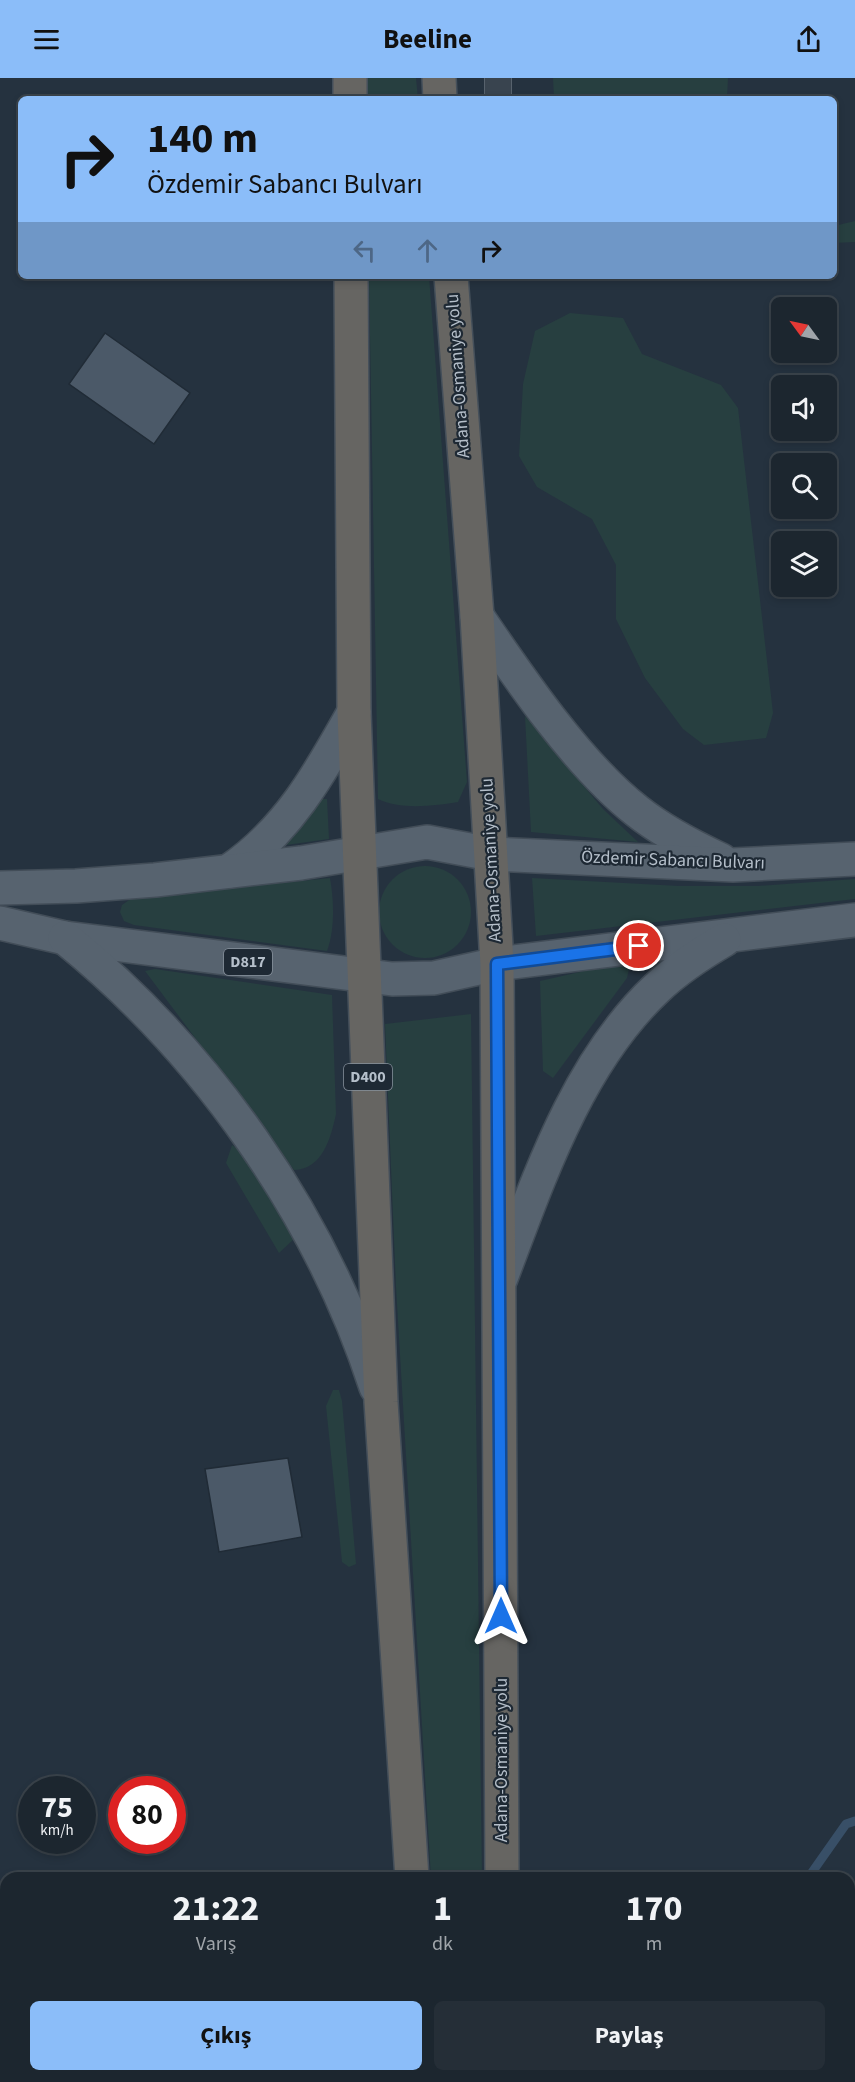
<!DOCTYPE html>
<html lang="tr">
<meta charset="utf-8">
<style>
:root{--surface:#1c262f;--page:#252e37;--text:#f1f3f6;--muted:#a0a5aa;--line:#3a434b;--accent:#8bbdf9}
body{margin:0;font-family:"Source Sans 3",sans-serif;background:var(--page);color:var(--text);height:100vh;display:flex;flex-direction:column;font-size:22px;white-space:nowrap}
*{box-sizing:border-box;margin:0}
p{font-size:20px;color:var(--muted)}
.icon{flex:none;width:33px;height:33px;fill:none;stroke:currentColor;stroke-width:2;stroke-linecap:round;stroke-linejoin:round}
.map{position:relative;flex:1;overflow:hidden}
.details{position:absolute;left:0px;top:1794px;width:855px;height:210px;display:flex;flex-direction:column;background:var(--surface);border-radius:18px 18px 0 0;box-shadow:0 3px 9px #0003,0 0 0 2px var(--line)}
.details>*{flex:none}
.top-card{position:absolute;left:18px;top:18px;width:819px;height:183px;border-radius:9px;box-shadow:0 3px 9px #0003,0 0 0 2px var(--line);background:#8bbdf9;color:#111;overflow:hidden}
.needle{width:39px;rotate:303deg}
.fabs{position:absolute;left:771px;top:219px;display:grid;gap:12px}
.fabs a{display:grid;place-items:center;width:66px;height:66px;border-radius:9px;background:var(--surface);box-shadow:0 3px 9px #0003,0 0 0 2px var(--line);font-size:30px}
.speed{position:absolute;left:18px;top:1698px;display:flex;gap:12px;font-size:30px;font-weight:700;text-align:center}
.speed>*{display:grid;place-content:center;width:78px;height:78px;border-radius:50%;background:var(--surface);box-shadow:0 3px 9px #0003,0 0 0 2px var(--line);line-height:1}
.speed small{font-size:15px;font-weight:400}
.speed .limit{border:9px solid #d22;background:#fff;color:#111}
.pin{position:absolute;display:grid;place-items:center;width:51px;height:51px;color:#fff;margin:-26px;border:3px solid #fff;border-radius:50%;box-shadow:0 2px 6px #0007}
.me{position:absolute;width:66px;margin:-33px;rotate:0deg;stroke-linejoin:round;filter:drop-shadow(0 0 4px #0008)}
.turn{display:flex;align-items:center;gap:21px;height:126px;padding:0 30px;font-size:27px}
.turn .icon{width:78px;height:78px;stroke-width:2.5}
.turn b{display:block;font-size:42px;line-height:51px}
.lanes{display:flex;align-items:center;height:57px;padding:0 30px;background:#0003;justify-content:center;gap:30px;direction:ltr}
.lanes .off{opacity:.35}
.eta{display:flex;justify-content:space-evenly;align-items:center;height:102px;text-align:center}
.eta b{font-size:36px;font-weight:700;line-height:42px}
.button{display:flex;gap:12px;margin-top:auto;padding:12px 30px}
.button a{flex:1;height:69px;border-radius:9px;background:var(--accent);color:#111;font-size:24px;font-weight:700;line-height:69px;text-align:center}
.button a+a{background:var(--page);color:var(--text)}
header{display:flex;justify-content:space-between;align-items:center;height:78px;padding:0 30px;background:var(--accent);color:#111;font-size:27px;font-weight:700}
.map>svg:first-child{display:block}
.green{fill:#273f40}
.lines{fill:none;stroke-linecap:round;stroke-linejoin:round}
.stream{stroke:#384f67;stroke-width:9}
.building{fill:#4b5968;stroke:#202b36;stroke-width:1.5}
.minor-casing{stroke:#57626d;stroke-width:28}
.primary-casing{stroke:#424d58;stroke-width:36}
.trunk-casing{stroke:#444f5a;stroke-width:36}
.minor{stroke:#39444f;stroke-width:26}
.primary{stroke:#57636f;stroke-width:33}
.trunk{stroke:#666562;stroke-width:33}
.route-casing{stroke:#114b97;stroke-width:15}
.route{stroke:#1a73e8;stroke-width:10}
.labels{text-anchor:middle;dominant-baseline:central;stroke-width:4.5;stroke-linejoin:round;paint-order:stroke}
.shield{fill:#1e2934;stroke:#88929d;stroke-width:1.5}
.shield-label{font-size:16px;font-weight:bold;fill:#b5bfca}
.street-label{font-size:18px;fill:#b5bfca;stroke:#1e2934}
</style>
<header><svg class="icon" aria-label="menu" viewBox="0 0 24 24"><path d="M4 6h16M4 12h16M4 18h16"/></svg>Beeline<svg class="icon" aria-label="share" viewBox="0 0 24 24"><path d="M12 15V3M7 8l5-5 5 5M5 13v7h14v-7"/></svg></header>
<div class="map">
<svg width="855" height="2004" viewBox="0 0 855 2004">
<rect width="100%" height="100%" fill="#25323f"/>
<!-- green -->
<g class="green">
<path d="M368 0H416L418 21H368Z"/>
<path d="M553 0H728L727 21H554Z"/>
<path d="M855 143V164L834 165V148Z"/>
<path d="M369 198H429L467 704 458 724C435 728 399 732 378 721Z"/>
<path d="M570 235 623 240 642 276 721 307 738 330 773 635 766 660 704 667 683 651 645 600 616 541V487L592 441 537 409 519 378 523 306 535 253Z"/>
<path d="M525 638 603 731 638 764 531 754Z"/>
<path d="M322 721H327L329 761 286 767 284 761Z"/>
<circle cx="425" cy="834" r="46"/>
<path d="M330 800C334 822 335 852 327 873L134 847 124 843 120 834 122 827 132 820Z"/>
<path d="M532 800 679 808H758L855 801V821L536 858Z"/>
<path d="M624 884 629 891 627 900 553 1000 543 993 540 903Z"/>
<path d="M155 891 332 917 336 1036C331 1059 323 1091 294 1092L145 893Z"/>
<path d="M471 936 482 1800H431L396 1209 385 946Z"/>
<path d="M232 1067C258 1083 279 1134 294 1161L279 1175 226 1085Z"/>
<path d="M333 1312H339L342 1323 356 1486 349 1489 342 1484 326 1328Z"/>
<rect x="444" y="1998" width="39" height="6"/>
</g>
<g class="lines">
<!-- stream -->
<g class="stream">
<path d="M808 1800 846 1746 855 1743"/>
<path d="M724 2004 727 1998"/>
</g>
</g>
<!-- building -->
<g class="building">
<path d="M105 255 190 315 154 366 69 306Z"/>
<path d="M288 1380 302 1459 219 1474 205 1391Z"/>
</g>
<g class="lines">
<!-- minor casing -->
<g class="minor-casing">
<path id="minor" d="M498 21V0"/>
</g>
<!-- primary casing -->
<g class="primary-casing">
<g id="primary">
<path d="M477 538C519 600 578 687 637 733 662 753 691 768 721 782"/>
<path d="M229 793C288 753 320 695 354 634"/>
<path d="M0 810 76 808 155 802 301 785 427 764 491 776 733 787 855 781"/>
<path d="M0 845 65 860 392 901 434 900 497 886 855 842"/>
<path d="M65 860C206 974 320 1136 376 1309"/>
<path d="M501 1200C539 1100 577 985 657 910 677 891 700 876 724 862"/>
</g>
</g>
<!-- trunk casing -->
<g class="trunk-casing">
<g id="trunk">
<path d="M350 0V21"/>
<path d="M439 0 440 21"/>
<path d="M351 198 354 634 381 1324 412 1800"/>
<path d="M451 198 477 538 497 886 502 1800"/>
<path d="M425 1998 426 2004"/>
<path d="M503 1998V2004"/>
</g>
</g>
<!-- minor -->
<use href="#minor" class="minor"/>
<!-- primary -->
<use href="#primary" class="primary"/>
<!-- trunk -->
<use href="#trunk" class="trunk"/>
</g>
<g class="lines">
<!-- route casing -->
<g class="route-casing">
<path id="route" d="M501 1538 497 886 639 868"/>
</g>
<!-- route -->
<use href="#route" class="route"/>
</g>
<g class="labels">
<!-- shield labels -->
<g class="shield">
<rect x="224" y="871" width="48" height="26" rx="4.5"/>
<rect x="344" y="986" width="48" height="26" rx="4.5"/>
</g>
<g class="shield-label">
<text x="248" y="884">D817</text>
<text x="368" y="999">D400</text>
</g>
<!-- street labels -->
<g class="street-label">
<text transform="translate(458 298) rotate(-94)">Adana-Osmaniye yolu</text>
<text transform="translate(491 782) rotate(-93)">Adana-Osmaniye yolu</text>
<text transform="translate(673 782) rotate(2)">Özdemir Sabancı Bulvarı</text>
<text transform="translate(501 1682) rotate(-90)">Adana-Osmaniye yolu</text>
</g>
</g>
</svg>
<div class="fabs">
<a><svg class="needle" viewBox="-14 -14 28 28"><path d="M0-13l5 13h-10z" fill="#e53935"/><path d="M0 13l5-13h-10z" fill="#a0a5aa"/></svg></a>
<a><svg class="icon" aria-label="sound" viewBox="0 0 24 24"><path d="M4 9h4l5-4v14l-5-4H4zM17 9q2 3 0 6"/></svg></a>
<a><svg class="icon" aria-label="search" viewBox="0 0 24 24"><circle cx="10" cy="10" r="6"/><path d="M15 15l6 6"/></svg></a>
<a><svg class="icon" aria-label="layers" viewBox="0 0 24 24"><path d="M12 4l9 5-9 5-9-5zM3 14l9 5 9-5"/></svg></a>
</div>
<div class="speed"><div>75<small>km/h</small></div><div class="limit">80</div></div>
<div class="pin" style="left:639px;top:868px;background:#d93025"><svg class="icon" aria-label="arrive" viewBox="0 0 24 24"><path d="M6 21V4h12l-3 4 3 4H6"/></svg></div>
<svg class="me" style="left:501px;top:1538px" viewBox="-20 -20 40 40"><path d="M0-17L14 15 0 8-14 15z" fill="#1a73e8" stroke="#fff" stroke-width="4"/></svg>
<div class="top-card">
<div class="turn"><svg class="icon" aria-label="right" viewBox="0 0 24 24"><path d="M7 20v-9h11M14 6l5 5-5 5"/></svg><div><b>140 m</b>Özdemir Sabancı Bulvarı</div></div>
<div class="lanes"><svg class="icon off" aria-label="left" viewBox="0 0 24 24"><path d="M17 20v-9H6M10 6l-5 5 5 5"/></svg><svg class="icon off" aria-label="ahead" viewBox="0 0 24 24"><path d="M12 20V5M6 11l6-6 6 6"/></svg><svg class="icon" aria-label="right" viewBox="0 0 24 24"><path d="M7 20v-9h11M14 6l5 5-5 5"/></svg></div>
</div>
<section class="details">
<div class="eta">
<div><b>21:22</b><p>Varış</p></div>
<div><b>1</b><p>dk</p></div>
<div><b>170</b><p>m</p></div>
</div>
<div class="button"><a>Çıkış</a><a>Paylaş</a></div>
</section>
</div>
